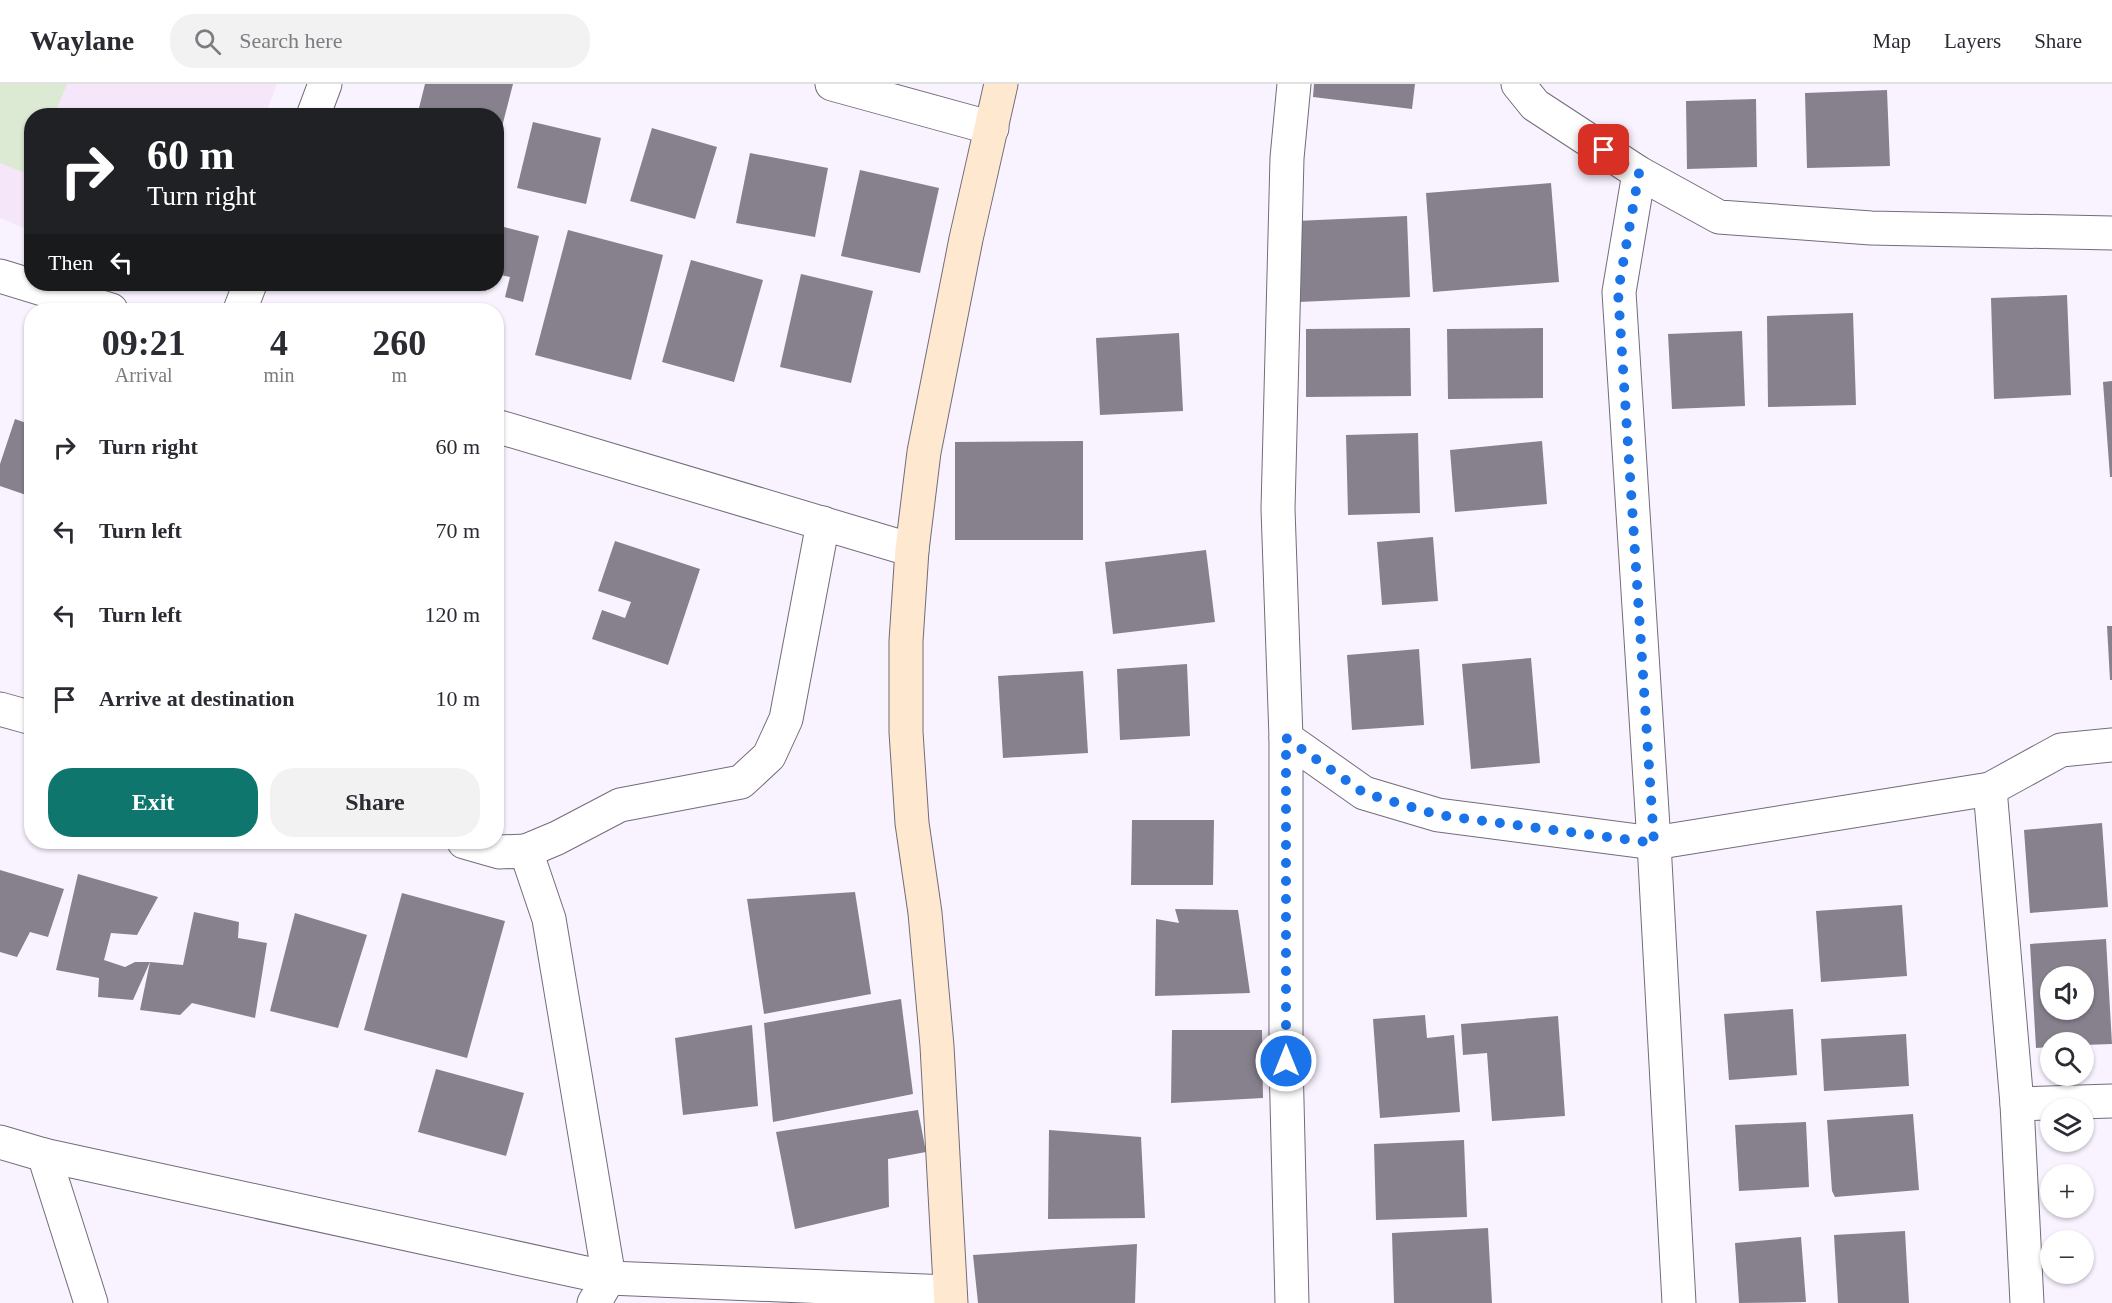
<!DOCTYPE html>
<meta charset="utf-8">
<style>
:root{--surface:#fff;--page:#f2f2f3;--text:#2b2b33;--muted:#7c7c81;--line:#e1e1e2;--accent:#0f766e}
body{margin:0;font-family:"Times New Roman",serif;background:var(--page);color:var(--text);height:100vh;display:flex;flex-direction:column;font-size:22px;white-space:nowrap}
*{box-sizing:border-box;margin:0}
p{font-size:20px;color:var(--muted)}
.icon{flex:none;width:33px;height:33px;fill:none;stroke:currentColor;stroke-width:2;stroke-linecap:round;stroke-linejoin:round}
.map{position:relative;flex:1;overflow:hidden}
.side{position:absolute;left:24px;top:219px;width:480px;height:546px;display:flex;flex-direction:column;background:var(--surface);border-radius:24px;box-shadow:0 2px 4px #0004}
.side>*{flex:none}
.banner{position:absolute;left:24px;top:24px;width:480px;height:183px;border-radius:24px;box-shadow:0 2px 4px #0004;background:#202124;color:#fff;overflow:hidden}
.buttons{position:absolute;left:2040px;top:882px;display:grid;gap:12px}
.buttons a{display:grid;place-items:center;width:54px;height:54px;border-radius:50%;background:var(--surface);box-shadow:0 2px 4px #0004;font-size:30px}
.pin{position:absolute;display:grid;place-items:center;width:51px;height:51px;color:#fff;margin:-26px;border-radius:12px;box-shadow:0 3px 9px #0006}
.me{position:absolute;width:66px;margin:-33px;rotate:0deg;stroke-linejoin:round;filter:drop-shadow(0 0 4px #0008)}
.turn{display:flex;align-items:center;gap:21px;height:126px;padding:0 24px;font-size:27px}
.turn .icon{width:78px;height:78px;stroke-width:2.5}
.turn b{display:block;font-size:42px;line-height:51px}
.then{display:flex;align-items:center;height:57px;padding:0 24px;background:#0003;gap:12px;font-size:22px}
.eta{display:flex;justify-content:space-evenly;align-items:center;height:102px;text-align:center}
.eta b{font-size:36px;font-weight:700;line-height:42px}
.primary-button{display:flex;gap:12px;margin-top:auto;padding:12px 24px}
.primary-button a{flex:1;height:69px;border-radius:24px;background:var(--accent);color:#fff;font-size:24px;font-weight:700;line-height:69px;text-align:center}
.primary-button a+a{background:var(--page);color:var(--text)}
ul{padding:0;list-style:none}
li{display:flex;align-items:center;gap:18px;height:84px;padding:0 24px}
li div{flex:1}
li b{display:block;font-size:22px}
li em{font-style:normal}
header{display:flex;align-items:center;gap:36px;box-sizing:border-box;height:84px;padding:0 30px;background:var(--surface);border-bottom:2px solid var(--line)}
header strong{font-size:28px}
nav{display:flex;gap:33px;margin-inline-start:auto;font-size:21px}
.search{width:420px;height:54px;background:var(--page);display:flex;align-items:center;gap:15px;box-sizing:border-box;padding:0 21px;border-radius:24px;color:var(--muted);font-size:22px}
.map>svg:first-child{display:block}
.education{fill:#f6e6f9}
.green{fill:#ddead3}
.building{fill:#87818e;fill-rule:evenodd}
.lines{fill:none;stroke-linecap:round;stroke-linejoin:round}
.street-casing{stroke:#736c79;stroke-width:35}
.secondary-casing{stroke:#736c79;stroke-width:35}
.street{stroke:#fff;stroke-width:33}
.secondary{stroke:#fee8cf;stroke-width:33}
.route{stroke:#1a73e8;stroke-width:10;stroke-dasharray:0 18}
</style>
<header>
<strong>Waylane</strong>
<div class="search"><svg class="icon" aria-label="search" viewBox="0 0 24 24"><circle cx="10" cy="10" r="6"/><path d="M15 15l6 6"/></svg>Search here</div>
<nav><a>Map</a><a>Layers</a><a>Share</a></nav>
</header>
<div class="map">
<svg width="2112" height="1219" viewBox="0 0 2112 1219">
<rect width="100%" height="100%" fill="#f9f3ff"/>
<!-- education -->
<path class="education" d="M0 0H277L265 31 32 32 31 147 0 134Z"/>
<!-- green -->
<path class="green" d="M0 0H67L54 31 32 32 30 91 0 79Z"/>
<!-- building -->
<g class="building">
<path d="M425 0H513L497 62 496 32H417Z"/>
<path d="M1314 0H1415L1412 25 1313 13Z"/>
<path d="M1887 6 1890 82 1807 84 1805 9Z"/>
<path d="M1756 15 1757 83 1687 85 1686 17Z"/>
<path d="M533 38 601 54 586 120 517 104Z"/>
<path d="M652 44 717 63 695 135 630 117Z"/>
<path d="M750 69 828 84 815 153 736 139Z"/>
<path d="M860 86 939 104 920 189 841 172Z"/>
<path d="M1551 99 1559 198 1433 208 1426 109Z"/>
<path d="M1407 132 1410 213 1299 218 1296 137Z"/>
<path d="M496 141 539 152 523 218 505 213 510 193 496 190Z"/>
<path d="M568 146 663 171 631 296 535 271Z"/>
<path d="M691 176 763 196 734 298 662 278Z"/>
<path d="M801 190 873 207 851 299 780 283Z"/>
<path d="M460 200H488L486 207Z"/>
<path d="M2067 211 2071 311 1994 315 1991 214Z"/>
<path d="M1853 229 1856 321 1768 323 1767 232Z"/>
<path d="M1410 244 1411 312 1306 313V245Z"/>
<path d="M1543 244V314L1448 315 1447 245Z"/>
<path d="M1742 247 1745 322 1672 325 1668 250Z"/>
<path d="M1179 249 1183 327 1100 331 1096 254Z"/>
<path d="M2112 297V393H2110L2103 298Z"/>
<path d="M15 335 32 341V413L0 402V380Z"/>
<path d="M1418 349 1420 429 1348 431 1346 351Z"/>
<path d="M1083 357V456H955V358Z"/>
<path d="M1542 357 1547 420 1455 428 1450 366Z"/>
<path d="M1433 453 1438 517 1382 521 1377 458Z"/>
<path d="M615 457 700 485 668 581 592 555 602 526 625 534 631 518 598 507Z"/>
<path d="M1206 466 1215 538 1113 550 1105 478Z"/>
<path d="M2107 542H2112V596H2110Z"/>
<path d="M1419 565 1424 641 1352 646 1347 571Z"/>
<path d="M1531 574 1540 679 1471 685 1462 580Z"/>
<path d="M1187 580 1190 652 1120 656 1117 585Z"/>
<path d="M1083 587 1088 669 1003 674 998 592Z"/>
<path d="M1132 736H1214L1213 801H1131Z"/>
<path d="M2102 739 2108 823 2030 829 2024 746Z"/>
<path d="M0 786 64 805 48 853 30 848 17 873 0 868Z"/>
<path d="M78 790 158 813 137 851 111 849 104 876 125 883 135 878H150L133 916 98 913 99 894 56 886Z"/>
<path d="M855 808 871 910 764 930 747 815Z"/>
<path d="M402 809 505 837 467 974 364 946Z"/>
<path d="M1902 821 1907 892 1821 898 1816 827Z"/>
<path d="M1175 825 1238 826 1250 909 1155 912 1156 835 1179 839Z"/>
<path d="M194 828 239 838 238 854 267 859 255 934 192 919 180 931 140 926 150 878 183 881Z"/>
<path d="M295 829 367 851 338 944 270 927Z"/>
<path d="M2106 855 2112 960 2084 961V958H2050V963L2036 964 2030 860ZM2050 892H2084V926H2050Z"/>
<path d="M901 915 913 1010 773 1038 764 939Z"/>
<path d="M1793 925 1797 991 1729 996 1724 930Z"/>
<path d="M1425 931 1427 954 1454 951 1460 1028 1380 1034 1373 935Z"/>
<path d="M1558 932 1565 1032 1492 1037 1487 969 1463 971 1461 940Z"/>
<path d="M752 941 758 1022 683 1031 675 954Z"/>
<path d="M1172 946H1262L1263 1014 1171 1019Z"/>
<path d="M1906 950 1909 1002 1824 1007 1821 955Z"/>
<path d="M436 985 524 1009 506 1072 418 1048Z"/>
<path d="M918 1026 926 1068 888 1075 889 1123 795 1145 776 1048Z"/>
<path d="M1913 1030 1919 1106 1835 1113 1832 1107 1827 1036Z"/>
<path d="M1806 1038 1809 1103 1739 1107 1735 1041Z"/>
<path d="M1049 1046 1141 1053 1145 1134 1048 1135Z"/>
<path d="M1464 1056 1467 1133 1376 1136 1374 1060Z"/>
<path d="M1488 1144 1492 1219H1394L1392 1149Z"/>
<path d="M1905 1147 1909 1219H1838L1834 1151Z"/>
<path d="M1801 1153 1806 1218 1739 1219 1735 1159Z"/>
<path d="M1137 1160 1135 1219H978L973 1171Z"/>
</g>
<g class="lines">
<!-- street casing -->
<g class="street-casing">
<g id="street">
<path d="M832 0 992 44"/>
<path d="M1518 0 1535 21 1639 89 1719 133 1871 144 2112 149"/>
<path d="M313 32 325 0"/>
<path d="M1639 89 1619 208 1654 759 1679 1219"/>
<path d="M0 192 111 226"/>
<path d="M240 226 250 200"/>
<path d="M496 342 912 466"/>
<path d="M0 625 32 634"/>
<path d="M1286 654 1364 709 1438 731 1654 759 1990 705 2061 666 2112 661"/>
<path d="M1990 705 2017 1020 2027 1219"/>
<path d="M464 758 499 768 526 767 549 835 609 1194 594 1219"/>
<path d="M526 767 557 754 620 721 741 698 769 672 786 635 823 439"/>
<path d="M2017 1020 2112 1017"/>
<path d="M0 1058 44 1071 609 1194 949 1208"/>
<path d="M44 1071 91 1219"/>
<path d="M1292 1219 1286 977V654L1278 425 1287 74 1294 0"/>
</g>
</g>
<!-- secondary casing -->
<g class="secondary-casing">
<path id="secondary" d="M951 1219 937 962 925 829 912 739 906 648V557L912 466 924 368 966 155 1001 0"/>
</g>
<!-- street -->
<use href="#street" class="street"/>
<!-- secondary -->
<use href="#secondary" class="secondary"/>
</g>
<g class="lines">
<!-- route -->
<path class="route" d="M1286 977V654L1364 709 1438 731 1654 759 1618 208 1639 89 1604 66"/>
</g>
</svg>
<div class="buttons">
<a><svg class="icon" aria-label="sound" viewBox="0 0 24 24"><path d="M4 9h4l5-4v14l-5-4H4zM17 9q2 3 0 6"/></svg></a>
<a><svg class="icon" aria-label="search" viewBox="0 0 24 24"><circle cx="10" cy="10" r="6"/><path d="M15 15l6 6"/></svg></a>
<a><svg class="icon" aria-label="layers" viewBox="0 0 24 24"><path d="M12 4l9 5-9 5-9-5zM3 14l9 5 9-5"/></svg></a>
<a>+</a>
<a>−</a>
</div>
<div class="pin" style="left:1604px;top:66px;background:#d93025"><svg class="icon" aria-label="arrive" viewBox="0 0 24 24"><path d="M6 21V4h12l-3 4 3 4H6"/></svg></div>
<svg class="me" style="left:1286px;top:977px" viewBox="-20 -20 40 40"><circle r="17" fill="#1a73e8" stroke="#fff" stroke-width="3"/><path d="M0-11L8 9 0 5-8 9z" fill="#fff"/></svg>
<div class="banner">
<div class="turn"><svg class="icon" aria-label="right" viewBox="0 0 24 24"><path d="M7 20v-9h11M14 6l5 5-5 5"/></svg><div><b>60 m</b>Turn right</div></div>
<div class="then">Then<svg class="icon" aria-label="left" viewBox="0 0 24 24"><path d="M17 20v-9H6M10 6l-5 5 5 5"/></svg></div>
</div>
<section class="side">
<div class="eta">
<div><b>09:21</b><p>Arrival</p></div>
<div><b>4</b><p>min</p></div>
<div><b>260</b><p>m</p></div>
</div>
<ul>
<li><svg class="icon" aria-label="right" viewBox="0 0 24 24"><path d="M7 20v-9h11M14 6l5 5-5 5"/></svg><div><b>Turn right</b></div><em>60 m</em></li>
<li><svg class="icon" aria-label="left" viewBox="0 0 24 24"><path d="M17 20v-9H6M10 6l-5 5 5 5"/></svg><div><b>Turn left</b></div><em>70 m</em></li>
<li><svg class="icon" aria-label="left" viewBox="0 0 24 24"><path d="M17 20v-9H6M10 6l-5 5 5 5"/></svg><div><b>Turn left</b></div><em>120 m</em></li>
<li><svg class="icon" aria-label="arrive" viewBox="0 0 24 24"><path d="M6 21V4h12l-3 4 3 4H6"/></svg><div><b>Arrive at destination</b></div><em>10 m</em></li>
</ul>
<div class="primary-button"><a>Exit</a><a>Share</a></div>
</section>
</div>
